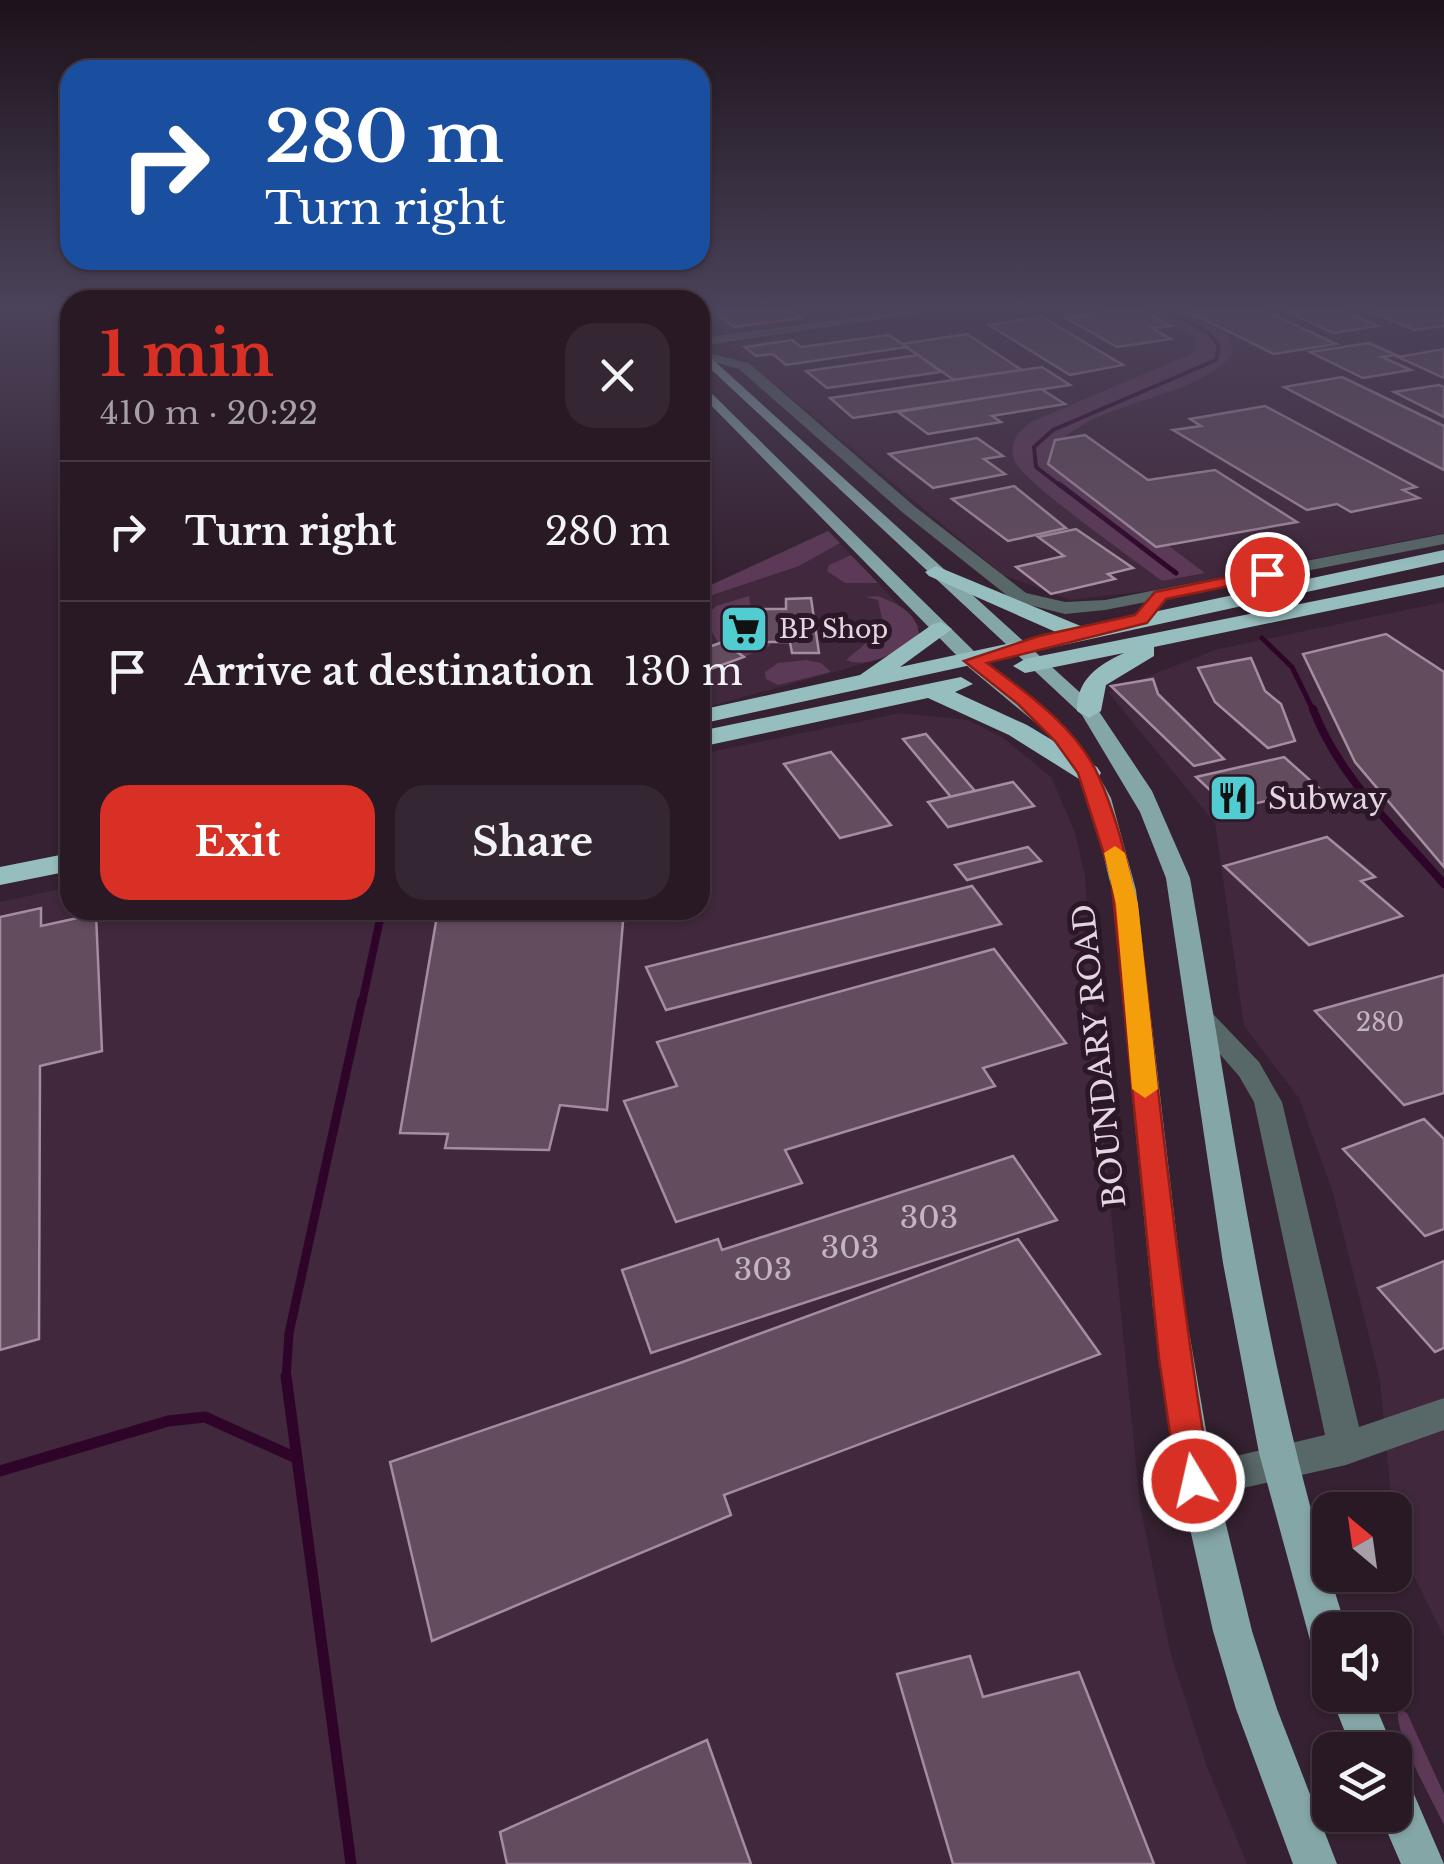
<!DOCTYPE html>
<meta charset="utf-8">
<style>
:root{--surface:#281925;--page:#342632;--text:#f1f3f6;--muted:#a5a0a7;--line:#443842;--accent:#d93025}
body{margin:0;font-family:"Libre Baskerville",serif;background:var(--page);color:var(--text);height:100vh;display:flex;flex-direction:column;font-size:38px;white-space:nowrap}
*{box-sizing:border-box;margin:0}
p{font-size:32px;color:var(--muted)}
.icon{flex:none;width:55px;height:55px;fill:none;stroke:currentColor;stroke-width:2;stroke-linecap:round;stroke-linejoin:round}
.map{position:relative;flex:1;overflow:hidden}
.panel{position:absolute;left:60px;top:290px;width:650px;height:630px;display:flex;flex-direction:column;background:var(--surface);border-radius:30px;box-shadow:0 2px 8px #0004,0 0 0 2px var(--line)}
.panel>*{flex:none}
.top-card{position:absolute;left:60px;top:60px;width:650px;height:210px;border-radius:30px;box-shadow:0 2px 8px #0004,0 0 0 2px var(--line);background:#1a4fa0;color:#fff;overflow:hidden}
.needle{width:65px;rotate:331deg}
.controls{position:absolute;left:1312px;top:1492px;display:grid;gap:20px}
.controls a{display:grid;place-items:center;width:100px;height:100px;border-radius:20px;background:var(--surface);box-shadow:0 2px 8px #0004,0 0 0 2px var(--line);font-size:50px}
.pin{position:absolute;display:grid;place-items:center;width:85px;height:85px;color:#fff;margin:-42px;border:5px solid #fff;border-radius:50%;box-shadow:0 2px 10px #0007}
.me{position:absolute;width:110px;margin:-55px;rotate:351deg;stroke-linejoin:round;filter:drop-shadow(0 0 8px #0008)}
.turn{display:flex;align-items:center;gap:35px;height:210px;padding:0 40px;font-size:45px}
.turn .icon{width:130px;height:130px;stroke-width:2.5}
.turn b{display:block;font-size:70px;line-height:85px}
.round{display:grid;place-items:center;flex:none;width:105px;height:105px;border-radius:30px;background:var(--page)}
.overview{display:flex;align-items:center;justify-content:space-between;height:170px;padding:0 40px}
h1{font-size:60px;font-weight:700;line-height:75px;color:var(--accent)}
.cta{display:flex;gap:20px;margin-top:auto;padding:20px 40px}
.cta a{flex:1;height:115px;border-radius:30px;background:var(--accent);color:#fff;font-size:40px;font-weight:700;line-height:115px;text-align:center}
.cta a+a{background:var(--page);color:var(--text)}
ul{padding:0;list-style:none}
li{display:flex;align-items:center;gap:30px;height:140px;padding:0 40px;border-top:2px solid var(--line)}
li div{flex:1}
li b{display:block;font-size:38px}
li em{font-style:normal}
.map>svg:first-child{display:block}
.built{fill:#41283c}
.green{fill:#5c3956}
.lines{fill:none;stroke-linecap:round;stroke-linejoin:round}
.stream-far4{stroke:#2e0529;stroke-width:4}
.stream-far3{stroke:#2e0529;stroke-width:5}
.stream-far2{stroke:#2e0529;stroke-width:8}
.stream-far1{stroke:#2e0529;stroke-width:9}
.stream{stroke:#2e0529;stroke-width:11}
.building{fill:#634c5e;stroke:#a58ca0;stroke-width:2.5}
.street{fill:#586768;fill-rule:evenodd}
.primary{fill:#85a6a7;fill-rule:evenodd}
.highway{fill:#97bebf;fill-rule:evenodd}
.route{fill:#d93025;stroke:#8d1f18;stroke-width:2.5}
.slow{fill:#f59e0b}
.labels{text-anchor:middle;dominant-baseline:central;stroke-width:10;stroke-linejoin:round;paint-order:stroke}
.far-poi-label{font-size:25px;fill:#e4d6e1;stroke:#2b1727;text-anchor:start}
.number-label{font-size:25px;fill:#c4b4c0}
.poi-label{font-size:30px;fill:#e4d6e1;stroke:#2b1727;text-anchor:start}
.street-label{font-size:30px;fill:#e4d6e1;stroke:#2b1727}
.near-number-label{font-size:30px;fill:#c4b4c0}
</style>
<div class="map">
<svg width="1444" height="1864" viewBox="0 0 1444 1864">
<rect width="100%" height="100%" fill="#352131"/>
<!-- built -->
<g class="built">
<path d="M700 311H891L726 333Z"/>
<path d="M966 311H1444V533L1155 590 1071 600 1003 575 727 344Z"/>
<path d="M828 531 920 627 891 652 863 664 700 709V591Z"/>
<path d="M1444 602V1637L1395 1538 1380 1380 1333 1193 1299 1098 1244 1026 1215 823 1108 692 1218 649Z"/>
<path d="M901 713 968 720 1002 737 1051 777 1075 832 1085 876 1099 1089 1140 1505 1170 1651 1206 1764 1247 1864H0V902L70 887V910H700V754Z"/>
</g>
<!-- green -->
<g class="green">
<path d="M1150 311H1187L1229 336 1233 354C1192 401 1099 399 1058 444L1076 477 1205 573 1162 581C1136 561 1025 483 1015 462 1007 445 1018 431 1031 422L1191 354 1195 349 1193 337Z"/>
<path d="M828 531 840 543 799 566 700 599V590Z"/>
<path d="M851 555 878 583H845L827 571 829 565Z"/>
<path d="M749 596 752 618H735V640L770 642V646L744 657 723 642 719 644 704 618 716 606Z"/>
<path d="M878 596C896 603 917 612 919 634 902 650 869 670 846 660L872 638V624L883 623 878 600 865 597Z"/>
<path d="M806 660 821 663 831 672 778 685 766 679 765 672 778 663Z"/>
<path d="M1399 1708 1407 1713 1444 1794V1825C1433 1801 1391 1729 1399 1708Z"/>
</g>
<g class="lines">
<!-- stream-far4 -->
<path class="stream-far4" d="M1062 487 1036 467 1034 447 1053 430 1216 360 1219 346 1209 333 1167 311"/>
<!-- stream-far3 -->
<g class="stream-far3">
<path d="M1059 484 1176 573"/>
<path d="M1262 638 1292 667 1314 712"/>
</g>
<!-- stream-far2 -->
<g class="stream-far2">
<path d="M1313 709C1340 779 1396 829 1444 884"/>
<path d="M362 1003 382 910"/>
</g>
<!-- stream-far1 -->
<path class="stream-far1" d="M286 1379 289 1333 362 1000"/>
<!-- stream -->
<g class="stream">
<path d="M286 1376 351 1864"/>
<path d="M0 1471 168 1421 205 1417 294 1457"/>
</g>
</g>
<!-- building -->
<g class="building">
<path d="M714 311H793L802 318 734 327Z"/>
<path d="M1112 311H1143L1171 326 1152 328 1171 339 1117 347 1066 318Z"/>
<path d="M1187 311H1266L1336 344 1274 354Z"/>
<path d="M1287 311H1345L1378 326 1333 333Z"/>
<path d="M1370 311H1444V326L1414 330Z"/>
<path d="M1042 317 1123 365 1070 375 989 325Z"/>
<path d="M967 334 1022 370 954 380 902 344Z"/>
<path d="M889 335 907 347 786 365 773 354 756 356 745 347 792 340 801 347Z"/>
<path d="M1369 343 1396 355 1382 357 1411 370 1363 378 1310 352Z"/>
<path d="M1444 349V378L1398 357Z"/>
<path d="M918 355 941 372 827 388 806 371Z"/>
<path d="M1042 367 1070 385 853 418 830 398Z"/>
<path d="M1342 377 1444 426V470L1284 387Z"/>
<path d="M1439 385 1444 387V417L1394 392Z"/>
<path d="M1041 389 1065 404 992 416 1001 422 928 434 898 412Z"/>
<path d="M1265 406 1416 487 1403 490 1419 498 1351 512 1337 504 1307 510 1173 430 1201 426 1190 419Z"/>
<path d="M1085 435 1148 480 1215 470 1297 522 1156 547 1048 464 1055 440Z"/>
<path d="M977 438 1003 456 984 459 1005 474 933 488 889 454Z"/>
<path d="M1014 486 1066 528 1008 541 952 499Z"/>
<path d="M1076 529 1133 568 1108 574 1115 579 1051 594 1016 567 1064 556 1038 537Z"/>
<path d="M811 598 819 653H792L790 642H754L751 609H786V599Z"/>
<path d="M734 618H752L754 640 735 641Z"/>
<path d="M1386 634 1444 672V867L1355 762 1303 654Z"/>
<path d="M723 642 744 657 700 673V650Z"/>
<path d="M1251 658 1265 691 1281 704 1295 741 1268 748 1215 702 1198 668Z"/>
<path d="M1153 679 1158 694 1224 759 1194 766 1111 686Z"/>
<path d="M926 734 975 791 951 797 903 739Z"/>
<path d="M831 752 891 825 840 838 784 764Z"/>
<path d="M1284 757 1320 789 1230 809 1196 777Z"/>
<path d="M1013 782 1034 806 948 827 928 802Z"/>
<path d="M1327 837 1375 877 1361 881 1402 916 1309 945 1224 866Z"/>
<path d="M1028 847 1041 861 967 880 955 865Z"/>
<path d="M972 886 1001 924 666 1010 646 967Z"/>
<path d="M41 908V926L96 914 102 1051 40 1066 39 1339 0 1350V917Z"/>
<path d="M438 910H624L607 1110 560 1105 549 1150 445 1148 448 1134 400 1133Z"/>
<path d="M994 949 1066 1043 983 1068 995 1086 785 1150 802 1183 676 1222 624 1101 677 1086 657 1042Z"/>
<path d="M1444 975V1093L1404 1105 1315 1011Z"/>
<path d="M1424 1119 1444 1139V1229L1425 1236 1343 1149Z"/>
<path d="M1013 1156 1057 1220 651 1353 622 1270 718 1239 722 1250Z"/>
<path d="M1018 1239 1100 1354 724 1495 731 1515 432 1641 390 1462 680 1363Z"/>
<path d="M1444 1261V1348L1435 1352 1378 1288Z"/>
<path d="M970 1656 983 1697 1079 1672 1154 1864H953L897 1674Z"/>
<path d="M707 1740 751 1864H507L500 1832Z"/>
</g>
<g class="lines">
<!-- street -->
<g class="street">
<path d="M900 311H935L700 346V338Z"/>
<path d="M700 351 749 363 914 506 1026 593 1065 602 1105 600 1444 534V544L1105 610 1065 614 1014 601 902 512 739 369 700 358Z"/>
<path d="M1204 1011 1213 1014 1259 1062 1282 1102 1359 1427 1444 1398V1430L1346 1465 1194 1499 1181 1493 1176 1481 1181 1469 1325 1435 1254 1102 1239 1076 1191 1021 1195 1014Z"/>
</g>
<!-- primary -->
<g class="primary">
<path d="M700 348 1096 707 1152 791 1190 878C1235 1131 1266 1385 1347 1630H1330V1660L1316 1654 1310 1640 1259 1453 1223 1263 1166 878 1140 812 1082 715 700 359Z"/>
<path d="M700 382 980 657 1057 720 1087 754 1111 798 1136 890 1185 1308 1213 1471 1252 1631 1277 1709 1337 1864H1293L1236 1709 1213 1631 1177 1471 1153 1308 1112 890 1089 798 1067 757 1043 729 966 665 700 394Z"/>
<path d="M1330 1694 1371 1695 1394 1750H1352Z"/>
<path d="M1395 1779 1410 1785 1444 1864H1401L1380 1815H1395Z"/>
</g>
<!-- highway -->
<g class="highway">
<path d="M1444 550V562L700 724V710L860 675 933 624 941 622 952 629 900 667 1058 633 929 576 925 572 936 566 1083 627Z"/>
<path d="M1444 575V587L1154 647V656L1106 685 1101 711 1089 718 1077 711C1076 680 1098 665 1124 653L1025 673 1013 666 1025 659Z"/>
<path d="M961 677 973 684 955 692 1027 725 1097 767 1101 773 1097 779H1079L1009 735 928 698 700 747V731Z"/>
<path d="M70 853V871L0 885V867Z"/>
</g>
</g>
<!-- sky -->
<linearGradient id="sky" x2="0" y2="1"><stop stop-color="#1d121b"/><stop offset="0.54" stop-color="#4b435a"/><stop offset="1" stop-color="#4b435a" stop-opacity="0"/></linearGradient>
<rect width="1444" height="572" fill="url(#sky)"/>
<!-- route -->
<path class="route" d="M1267 569 1275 574 1273 577 1166 599 1147 623 987 663C1027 693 1077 728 1098 775 1140 869 1144 973 1156 1073 1172 1209 1188 1346 1211 1481L1206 1492 1194 1497 1182 1492 1177 1481 1159 1358 1111 876 1078 773 1055 741 1018 704 964 661 1039 636 1135 615 1155 592Z"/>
<!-- slow -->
<path class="slow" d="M1115 846 1125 853 1138 904 1158 1089 1145 1098 1132 1089 1116 904 1104 853Z"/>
<!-- icons -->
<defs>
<g id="supermarket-square" transform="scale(2.5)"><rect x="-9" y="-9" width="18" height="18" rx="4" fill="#51ccd1" stroke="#2b1727"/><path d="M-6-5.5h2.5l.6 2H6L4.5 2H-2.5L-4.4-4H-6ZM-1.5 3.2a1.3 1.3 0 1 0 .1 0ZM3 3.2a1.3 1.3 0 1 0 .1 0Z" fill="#111"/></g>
<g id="restaurant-square" transform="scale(2.5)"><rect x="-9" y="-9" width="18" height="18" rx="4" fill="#51ccd1" stroke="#2b1727"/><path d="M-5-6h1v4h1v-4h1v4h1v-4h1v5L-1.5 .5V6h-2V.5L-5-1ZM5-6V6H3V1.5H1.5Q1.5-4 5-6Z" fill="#111"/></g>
</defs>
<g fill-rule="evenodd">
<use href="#supermarket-square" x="744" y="629"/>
<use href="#restaurant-square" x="1233" y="798"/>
</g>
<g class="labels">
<!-- far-poi labels -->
<g class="far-poi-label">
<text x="779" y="629">BP Shop</text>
</g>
<!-- number labels -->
<g class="number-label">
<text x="1380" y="1022">280</text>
</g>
<!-- poi labels -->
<g class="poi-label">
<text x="1268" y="798">Subway</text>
</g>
<!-- street labels -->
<g class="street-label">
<text transform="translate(1099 1056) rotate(-96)">BOUNDARY ROAD</text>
</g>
<!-- near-number labels -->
<g class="near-number-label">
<text x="929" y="1217">303</text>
<text x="850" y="1247">303</text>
<text x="763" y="1269">303</text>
</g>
</g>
</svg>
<div class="controls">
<a><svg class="needle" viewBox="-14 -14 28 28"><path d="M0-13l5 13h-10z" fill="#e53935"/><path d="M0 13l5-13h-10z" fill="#a5a0a7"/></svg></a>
<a><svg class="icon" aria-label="sound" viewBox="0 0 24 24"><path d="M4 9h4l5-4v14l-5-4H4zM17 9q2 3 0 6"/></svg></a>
<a><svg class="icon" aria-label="layers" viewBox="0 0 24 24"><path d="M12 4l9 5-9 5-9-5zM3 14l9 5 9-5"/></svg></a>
</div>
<div class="pin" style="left:1267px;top:574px;background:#d93025"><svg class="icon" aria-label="arrive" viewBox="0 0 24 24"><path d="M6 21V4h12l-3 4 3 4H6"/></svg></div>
<svg class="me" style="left:1194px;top:1481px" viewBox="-20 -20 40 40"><circle r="17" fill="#d93025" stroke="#fff" stroke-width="3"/><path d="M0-11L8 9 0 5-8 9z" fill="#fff"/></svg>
<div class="top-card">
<div class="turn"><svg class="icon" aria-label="right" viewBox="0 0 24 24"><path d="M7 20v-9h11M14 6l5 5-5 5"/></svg><div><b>280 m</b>Turn right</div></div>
</div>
<section class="panel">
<div class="overview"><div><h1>1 min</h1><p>410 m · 20:22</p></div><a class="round"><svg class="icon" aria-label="close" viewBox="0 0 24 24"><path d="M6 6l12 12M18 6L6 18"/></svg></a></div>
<ul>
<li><svg class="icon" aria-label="right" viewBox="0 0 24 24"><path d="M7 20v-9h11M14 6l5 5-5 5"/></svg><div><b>Turn right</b></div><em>280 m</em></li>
<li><svg class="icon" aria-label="arrive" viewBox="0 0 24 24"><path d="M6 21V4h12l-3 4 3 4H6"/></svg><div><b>Arrive at destination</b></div><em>130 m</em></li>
</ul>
<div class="cta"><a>Exit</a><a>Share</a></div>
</section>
</div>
